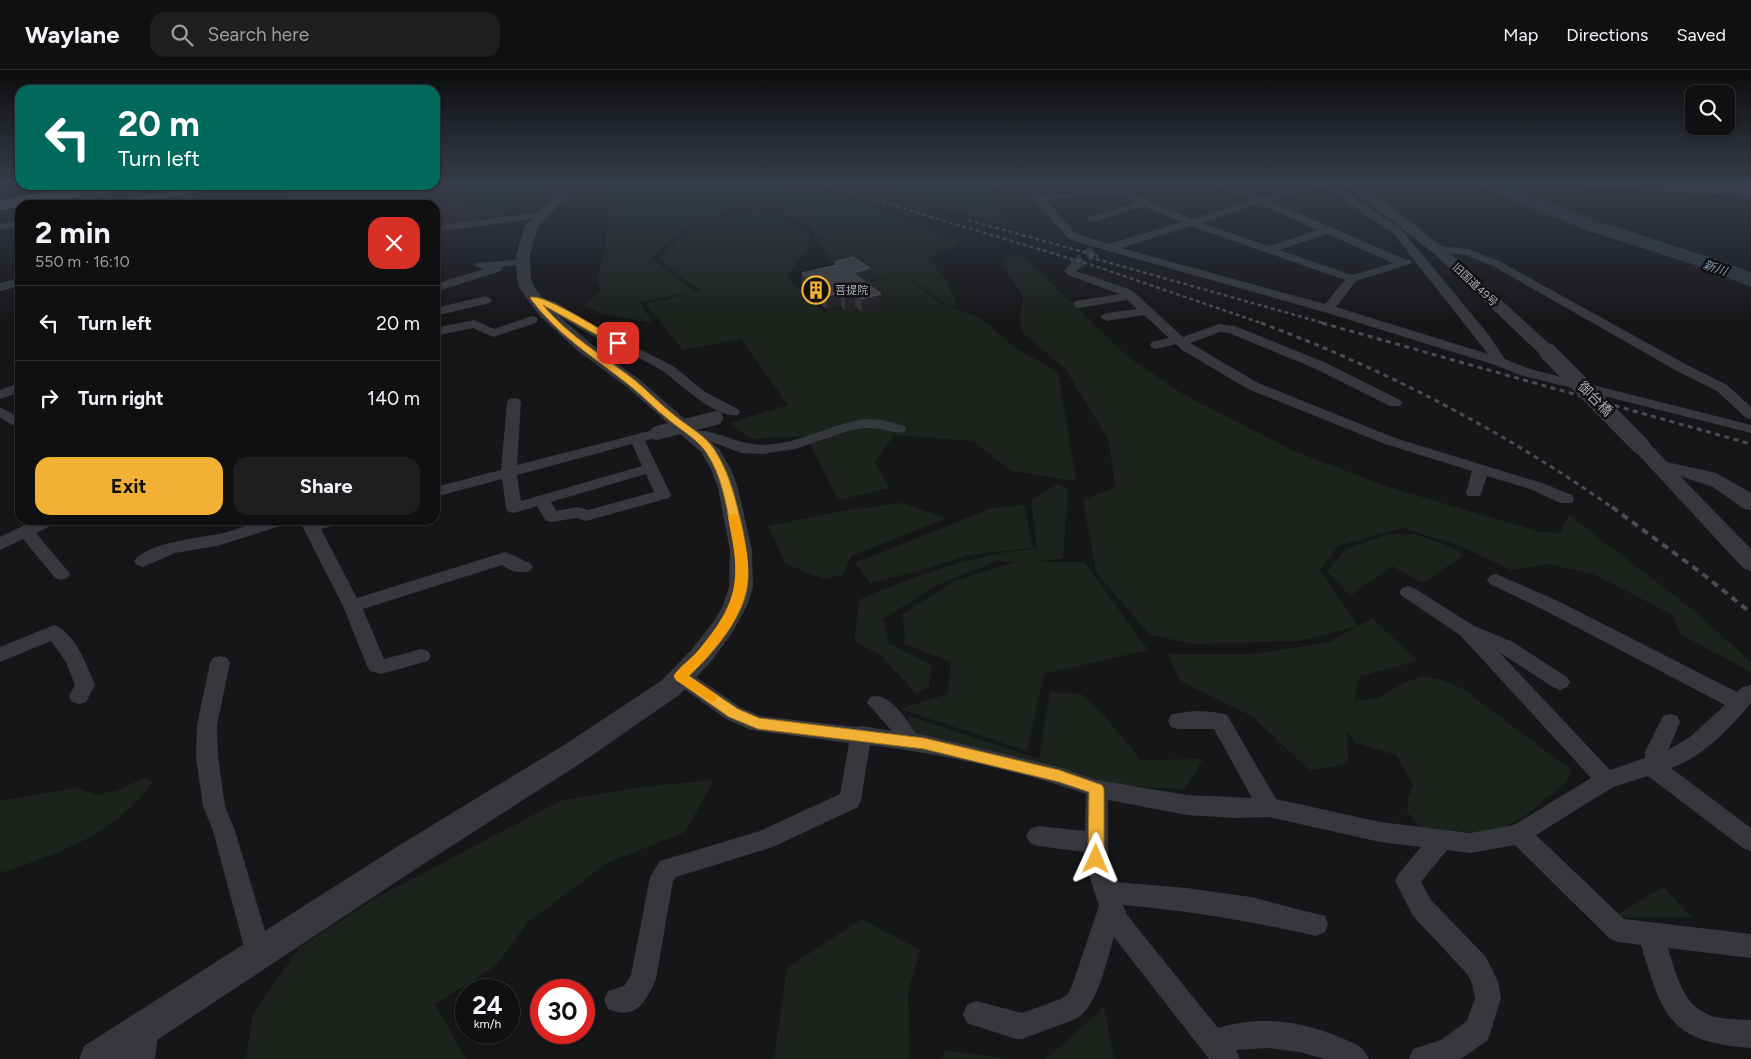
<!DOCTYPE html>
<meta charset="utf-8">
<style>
:root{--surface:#101012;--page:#1e1e20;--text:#f1f3f6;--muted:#9c9d9f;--line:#303032;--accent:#f2b134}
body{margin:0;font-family:Figtree,"Noto Sans JP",sans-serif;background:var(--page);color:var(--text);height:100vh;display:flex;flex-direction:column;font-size:19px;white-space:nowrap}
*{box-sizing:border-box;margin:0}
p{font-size:16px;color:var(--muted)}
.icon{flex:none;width:28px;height:28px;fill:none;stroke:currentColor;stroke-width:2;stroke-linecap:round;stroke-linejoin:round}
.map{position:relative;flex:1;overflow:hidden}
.side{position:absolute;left:15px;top:130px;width:425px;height:325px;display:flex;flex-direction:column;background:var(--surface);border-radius:15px;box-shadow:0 1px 4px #0004,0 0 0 1px var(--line)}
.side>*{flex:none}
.guide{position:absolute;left:15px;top:15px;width:425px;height:105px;border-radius:15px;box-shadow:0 1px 4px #0004,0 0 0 1px var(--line);background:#00695c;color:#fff;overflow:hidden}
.fabs{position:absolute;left:1685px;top:15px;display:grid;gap:10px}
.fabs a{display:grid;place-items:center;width:50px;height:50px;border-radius:10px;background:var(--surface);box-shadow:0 1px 4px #0004,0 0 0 1px var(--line);font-size:25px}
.speed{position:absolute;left:455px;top:909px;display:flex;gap:10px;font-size:25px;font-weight:700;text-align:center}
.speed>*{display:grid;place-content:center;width:65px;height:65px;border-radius:50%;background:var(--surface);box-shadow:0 1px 4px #0004,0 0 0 1px var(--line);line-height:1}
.speed small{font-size:12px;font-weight:400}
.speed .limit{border:8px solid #d22;background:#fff;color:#111}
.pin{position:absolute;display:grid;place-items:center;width:42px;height:42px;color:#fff;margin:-21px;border-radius:10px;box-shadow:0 2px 8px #0006}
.me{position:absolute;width:55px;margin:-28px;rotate:1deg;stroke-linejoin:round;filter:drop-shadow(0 0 4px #0008)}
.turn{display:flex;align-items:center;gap:18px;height:105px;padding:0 20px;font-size:22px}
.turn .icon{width:65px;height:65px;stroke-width:2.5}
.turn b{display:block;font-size:35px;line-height:42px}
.round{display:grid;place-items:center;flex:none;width:52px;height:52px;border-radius:15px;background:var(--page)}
.head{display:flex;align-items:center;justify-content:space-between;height:85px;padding:0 20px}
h1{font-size:30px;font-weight:700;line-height:38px}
.cta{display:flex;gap:10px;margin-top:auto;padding:10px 20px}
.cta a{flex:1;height:58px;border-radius:15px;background:var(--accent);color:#111;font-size:20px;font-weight:700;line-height:58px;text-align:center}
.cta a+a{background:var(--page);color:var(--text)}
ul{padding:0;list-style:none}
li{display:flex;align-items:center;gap:15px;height:75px;padding:0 20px;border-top:1px solid var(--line)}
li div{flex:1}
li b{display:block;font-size:19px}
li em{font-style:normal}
header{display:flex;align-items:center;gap:30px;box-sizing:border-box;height:70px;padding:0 25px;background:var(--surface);border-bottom:1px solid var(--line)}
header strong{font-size:24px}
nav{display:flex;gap:28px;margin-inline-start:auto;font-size:18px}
.search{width:350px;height:45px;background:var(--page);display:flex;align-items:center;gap:12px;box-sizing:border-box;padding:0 18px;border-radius:15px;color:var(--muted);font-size:19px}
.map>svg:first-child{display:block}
.built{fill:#222225}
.green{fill:#1c231d}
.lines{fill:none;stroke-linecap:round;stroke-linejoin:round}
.river{fill:#2c353c;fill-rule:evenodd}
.minor-tunnel{stroke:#333438;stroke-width:11;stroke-dasharray:11 5.5;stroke-linecap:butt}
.minor{fill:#37383d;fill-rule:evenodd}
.tertiary{fill:#37383d;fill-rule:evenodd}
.primary{fill:#53555c;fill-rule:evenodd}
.trunk{fill:#5b5e65;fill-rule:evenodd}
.rail-far2{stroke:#4a4c52;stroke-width:2.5;stroke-dasharray:4 3;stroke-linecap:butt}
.rail-far1{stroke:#4a4c52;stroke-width:3;stroke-dasharray:5 4.5;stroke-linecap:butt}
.rail{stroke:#4a4c52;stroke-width:4;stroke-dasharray:7 5.5;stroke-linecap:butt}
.minor-bridge-far1{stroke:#37383d;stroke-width:11}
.minor-bridge{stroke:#37383d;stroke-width:14}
.tertiary-bridge{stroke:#37383d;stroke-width:18}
.wall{fill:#323236}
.shaded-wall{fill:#212124}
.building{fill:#3f3f44;stroke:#4f5156}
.route{fill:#f2b134;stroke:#9d7322}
.slow{fill:#f59e0b}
.labels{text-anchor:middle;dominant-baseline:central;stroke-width:5;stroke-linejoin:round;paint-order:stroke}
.far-street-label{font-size:11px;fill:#a8adb8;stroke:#111113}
.far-poi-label{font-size:11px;fill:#a8adb8;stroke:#111113;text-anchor:start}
.far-water-label{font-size:12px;font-style:italic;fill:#7f9bb3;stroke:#111113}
.street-label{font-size:14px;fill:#a8adb8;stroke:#111113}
</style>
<header>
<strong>Waylane</strong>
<div class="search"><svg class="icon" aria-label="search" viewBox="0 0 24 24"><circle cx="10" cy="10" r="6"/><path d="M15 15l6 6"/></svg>Search here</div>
<nav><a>Map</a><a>Directions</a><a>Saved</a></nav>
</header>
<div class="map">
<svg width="1751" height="989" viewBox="0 0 1751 989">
<rect width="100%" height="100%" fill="#161618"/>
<!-- built -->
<path class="built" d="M435 112H486L471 129 477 153 435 161V135H292L284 115H435Z"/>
<!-- green -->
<g class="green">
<path d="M435 112H520L510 122 513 123 522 112H550L540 125 515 124 524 130 502 145 462 151 469 146 459 122H454L442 130 413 135H350L339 115H435Z"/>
<path d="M588 112H752L788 121 811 117 867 133 959 173 929 188 946 212 958 236H948L905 205 939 233 979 247 1014 277 1058 302 1076 411 1011 401 973 371 894 365 875 392 889 418 838 430 806 366 751 369 730 353 788 335 741 269 683 280 646 234 701 221 658 189 683 164 719 147 755 139 777 143 810 164 807 180 786 207 824 242 843 237 847 240 854 238 861 243 883 237 863 220V213L905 205 873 210 833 194 812 158 779 140 752 134 721 143 679 163 652 188 694 222 639 232 653 253 603 244 584 235 601 220 597 208 605 182 607 149 590 125Z"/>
<path d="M848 112H987L1015 159Z"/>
<path d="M149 115H200L160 122 153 119 106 127 103 123Z"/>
<path d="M1007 187H1024L1128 287 1184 325 1296 382 1388 417 1540 462 1560 463 1569 445 1693 540 1751 592V602L1680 564 1673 545 1593 504 1546 494 1511 500 1458 475 1402 458 1338 476 1320 500 1358 556 1372 548 1417 591 1360 606 1354 631 1379 628 1403 613 1425 606 1438 609 1463 619 1571 700 1567 711 1525 746 1504 757 1483 763 1421 758 1407 742 1408 728 1413 714 1396 685 1356 673 1347 661 1348 693 1310 701 1252 646 1180 611 1168 584H1253L1331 572 1355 557 1298 571 1194 574 1150 565 1096 502 1083 430 1115 417 1109 371 1066 300 1022 262 1020 246 1023 227 1002 193Z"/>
<path d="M1058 414 1068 420 1063 488 1036 492H1084L1148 580 1044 604 1027 681 900 639 948 624 951 592 905 574 903 544 954 511 1015 492 997 491 937 515 883 549 889 574 931 595 929 617 916 624 881 585 854 571 859 530C901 511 946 495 991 485 1006 481 1022 481 1037 478L1031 430Z"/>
<path d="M902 433 947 448 851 486 843 505 823 509 786 494 768 456 841 441Z"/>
<path d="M1024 435 1033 478 968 485 918 501 870 513 855 493 992 438Z"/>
<path d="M1414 464 1441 473 1465 484 1423 513 1392 496 1350 526 1327 501 1347 479 1385 465Z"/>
<path d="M1050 622 1081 624 1102 643 1141 690 1203 689 1185 719 1147 717 1066 708 906 664 909 646 1039 689Z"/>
<path d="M145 708 153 712C113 765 61 783 0 803V731L77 718 96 725 117 720Z"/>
<path d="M714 710 685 762 607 793 527 853 497 895 435 934 466 989H246L253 944 300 877 374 829 560 731 641 717Z"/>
<path d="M1663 817 1692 848 1621 847 1618 844Z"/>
<path d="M862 849 920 880 908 922 910 989H774L787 898Z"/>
<path d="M1104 937 1114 989H1046Z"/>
<path d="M945 980 1007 989H942Z"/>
</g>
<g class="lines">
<!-- river -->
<path class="river" d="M1473 112H1497L1600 152 1709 187 1751 202V217L1695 195 1586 160 1476 116Z"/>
<!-- minor-tunnel -->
<path class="minor-tunnel" d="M1074 196 1093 181"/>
<!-- minor -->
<g class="minor">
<path d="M987 112H1030L1041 125 1111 119 1108 112H1118L1121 119 1191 149 1252 130 1215 114 1213 112H1226L1262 127 1284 120 1266 112H1279L1294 117 1312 112H1359L1361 114 1356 117H1337L1401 159 1488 264 1505 289 1530 299 1751 355V363L1520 305 1495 295 1324 242 1084 174 1068 168 1022 115 990 117 985 114ZM1316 117H1324L1393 163 1488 284 1336 237 1356 211 1410 194 1412 192 1410 190 1404 189 1270 131ZM1116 124 1136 133 1088 147 1087 149 1088 151H1096L1144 136 1181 152 1109 174 1076 164 1046 130ZM1260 134 1318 160 1269 176 1201 153ZM1191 156 1345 210 1325 234 1121 178ZM1327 164 1393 193 1352 205 1279 180Z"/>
<path d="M204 115H225L220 118 125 135H103L108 132Z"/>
<path d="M541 142 545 143 546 145 545 147 435 162V156Z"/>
<path d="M20 150V156L0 160V154Z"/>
<path d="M1437 176 1468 179 1501 192 1687 295 1727 315 1751 337V349L1746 348 1717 321 1677 301 1493 196 1465 185 1433 181 1431 179Z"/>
<path d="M523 189 529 192 527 194 501 197 503 199 501 201 435 222V214L484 199 477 197 475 195 477 193Z"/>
<path d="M1074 193 1080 196 1076 201 1129 219 1135 223 1183 267 1219 254 1235 256 1324 292 1400 330 1402 333 1400 336H1390L1314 298 1229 263 1220 262 1190 273 1258 313 1395 368 1545 414 1572 425 1574 429 1572 433H1560L1533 420 1487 406 1480 426H1468L1466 423 1472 401 1385 374 1248 319 1182 280 1176 274 1157 279 1152 278 1150 275 1152 272 1169 268 1144 245 1106 251 1100 247 1106 243 1137 239 1127 230 1079 238 1075 237 1073 234 1075 231 1120 224 1068 205 1064 201 1070 194Z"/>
<path d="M20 208V216L0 221V213Z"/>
<path d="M534 224 557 233 606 262 673 296 705 322 738 339 740 342 738 345C718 350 680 314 664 302 643 288 618 280 596 268 574 255 553 241 530 231L528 228 530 225Z"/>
<path d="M486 226 492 230 490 233 435 246V238Z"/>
<path d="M532 246 536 247 538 250 536 253 493 267 473 258 435 266V258L474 250 494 259Z"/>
<path d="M20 313V322L0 329V320Z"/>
<path d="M514 328 519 329 521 332 517 395 657 359 662 360 664 363 662 366 645 371 671 425 669 428 586 451 576 448 552 452 546 451 537 436 514 443 508 442 506 438 502 409 435 427V417L501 400 507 332 509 329ZM632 374 642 396 521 431 517 405ZM646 404 654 422 588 440 578 437 556 441 551 432Z"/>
<path d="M0 337 20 348V356L12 355 0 347Z"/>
<path d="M865 349 882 350 904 356 906 359 904 362 899 363 881 359 865 358 851 360 795 379 763 384 741 383 707 370 689 368 687 365 689 362C713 356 736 376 764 375 799 374 831 354 865 349Z"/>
<path d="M35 450H56L54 454 36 463 67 500 70 504 67 508 61 510 55 508 23 469 0 480V467Z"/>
<path d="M263 450H289L287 454 217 476 175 483 143 497 137 495 134 491C145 474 195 468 214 465 231 462 247 455 263 450Z"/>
<path d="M299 450H341L339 454 321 459 357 528 505 482C514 485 521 490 530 493L533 497 530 501C520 504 510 501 502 495L363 539 384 589 421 579 428 581 431 586 428 591 381 604 370 601 367 596 343 536Z"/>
<path d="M1496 504 1556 530 1737 622 1742 617 1751 615V633C1730 658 1703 687 1671 698L1751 758V781L1743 778 1648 706 1613 717 1536 765 1624 849 1751 864V888L1668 878C1675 901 1682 932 1705 943 1718 950 1737 949 1751 950V978C1669 972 1663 947 1641 875L1618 872 1609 868 1515 775 1470 783 1447 780 1421 812 1431 830 1486 887 1498 912 1501 928 1488 970 1461 989H1409L1413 979 1441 970 1467 951 1475 928 1472 914 1468 905 1413 846 1395 811 1399 803 1421 777 1380 772 1269 747 1235 748 1187 745 1108 730V789L1115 812 1187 818 1251 827 1325 846 1328 854 1325 862 1316 866C1251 851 1190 841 1123 835L1127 845 1218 958C1258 945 1301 951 1339 967 1353 973 1363 975 1369 989H1325L1299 982 1269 978 1236 980 1240 989H1209L1114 867C1106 892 1099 932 1078 948L1022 969H1016L967 953 963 944 967 935 976 931 1022 943 1061 929 1068 924 1072 916 1099 836 1084 789V782L1038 776 1030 773 1026 766 1030 759 1038 756 1085 761 1086 724C1016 700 943 684 870 675L861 730 858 737 773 777 676 807 673 811 656 909C646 932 636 951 608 939L604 930 608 921 624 916 631 905 650 807 660 791 760 761 840 724 849 673 751 660 726 649 673 611 670 606 673 601 680 599 687 601 740 637 760 646 857 657 861 656 892 661 867 633 870 627C889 621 907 649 915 663L1059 697 1097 710 1187 725 1252 728 1214 659H1178L1171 657 1168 651 1171 645C1186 640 1212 640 1227 645L1276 729 1380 752 1470 763 1514 755 1591 708 1460 565 1402 526 1399 522 1402 518 1408 516 1414 518 1474 556 1513 572 1567 607 1570 612 1567 617 1560 620 1553 617 1499 582 1610 700 1645 688V682L1663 646 1670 644 1677 646 1680 652 1668 680 1690 667 1725 635 1544 540 1490 514 1487 510 1490 506Z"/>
<path d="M54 555C74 561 88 597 95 615L86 632 79 634 72 632 69 626 75 615 66 592 51 571 0 592V577Z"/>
<path d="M220 586 227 588 230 593 217 655 218 687 225 736 235 761 272 884 268 893 259 896 250 893 246 884 213 761 203 736 196 687 197 655 210 593 213 588Z"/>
<path d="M146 944 156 947 159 957 155 989H127L133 957 136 947Z"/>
</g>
<!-- tertiary -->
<g class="tertiary">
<path d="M567 112H580L538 157 530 185 531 209 535 218 551 239 590 273 640 310 719 379 731 399 738 418 752 480 753 517 747 536 732 563 710 593 679 625 584 691 425 793 128 989H79L84 976 403 773 564 675 661 611 692 579 714 551 723 536 729 517 730 480 718 418 711 399 701 382 628 318 578 281 539 245 520 219 517 209 516 185 525 156Z"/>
<path d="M1349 112H1361L1367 119 1442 176 1554 278 1556 282 1554 286H1542L1432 182 1359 125Z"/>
<path d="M1737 117 1751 122V131L1733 124 1731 121 1733 118Z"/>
<path d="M1641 370 1648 372 1667 392 1716 403 1751 423V440L1744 439 1713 417 1680 406 1751 479V501L1743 498 1634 380 1631 376 1634 372Z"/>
</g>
<!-- primary -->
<path class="primary" d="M1578 112H1666L1751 116V126L1586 117 1581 115Z"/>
<!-- trunk -->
<path class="trunk" d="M93 115H129L126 118 121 120 0 140V130Z"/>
<!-- rail-far2 -->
<g class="rail-far2">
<path d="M815 112 1095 196 1264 254"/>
<path d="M968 150 1098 186"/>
<path d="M1089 187 1327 254"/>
</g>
<!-- rail-far1 -->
<g class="rail-far1">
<path d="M1261 253C1385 299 1505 362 1613 438"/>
<path d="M1322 253 1751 374"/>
</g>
<!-- rail -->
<path class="rail" d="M1612 437 1704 505 1751 543"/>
<!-- minor-bridge-far1 -->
<path class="minor-bridge-far1" d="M84 118 90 131"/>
<!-- minor-bridge -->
<path class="minor-bridge" d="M657 363 716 348"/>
<!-- tertiary-bridge -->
<path class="tertiary-bridge" d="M1548 282 1641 376"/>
</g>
<!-- wall -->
<path class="wall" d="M835 192 870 211 866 212 881 224V237L862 243 855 237 845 240 841 236 827 240 803 216 802 203 835 195Z"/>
<!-- shaded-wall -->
<g class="shaded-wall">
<path d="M870 198V211L853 216V203Z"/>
<path d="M841 223V236L827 240 826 226Z"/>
<path d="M855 224V237L845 240V226Z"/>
<path d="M881 224V237L862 243 861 229Z"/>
</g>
<!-- building -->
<path class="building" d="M853 187 870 198 853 203 881 224 861 229 855 224 845 226 841 223 826 226 802 203 838 195 835 192Z"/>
<!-- sky -->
<linearGradient id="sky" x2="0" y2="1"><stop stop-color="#0c0c0d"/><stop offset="0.45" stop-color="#363c48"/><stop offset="1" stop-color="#363c48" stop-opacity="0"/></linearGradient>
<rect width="1751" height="250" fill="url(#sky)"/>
<!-- route -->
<path class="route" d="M531 227C547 225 604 262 621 272V275H615L543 235C568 266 607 288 637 312 650 323 661 335 674 345 687 356 705 365 714 379 731 405 736 432 743 461 746 479 750 500 747 518 741 551 713 583 689 606L738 639 759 648 924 668 1059 700 1102 715 1104 719V789L1101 794 1096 796 1091 794 1088 789 1089 722 1059 712 924 679 758 659 729 647 676 610 674 606 676 603C699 581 730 551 736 517 738 499 735 478 731 461 726 433 722 406 706 382 697 369 681 360 669 350 655 339 643 326 629 315 595 288 556 264 530 228Z"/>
<!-- slow -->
<path class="slow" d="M734 443 739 447C743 465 749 485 748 504 747 544 716 579 689 606L715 624 717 627 715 631 711 632 676 610 674 606C679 596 691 590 698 581 740 531 741 509 728 447Z"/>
<!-- icons -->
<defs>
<g id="building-ring" transform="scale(1.4375)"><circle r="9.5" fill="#111113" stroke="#f2b134" stroke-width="1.5"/><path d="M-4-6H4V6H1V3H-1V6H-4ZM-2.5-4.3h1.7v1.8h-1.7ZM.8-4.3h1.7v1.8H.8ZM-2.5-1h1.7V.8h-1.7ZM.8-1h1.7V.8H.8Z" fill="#f2b134"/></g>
</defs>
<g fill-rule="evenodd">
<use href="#building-ring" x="816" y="220"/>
</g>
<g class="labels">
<!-- far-street labels -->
<g class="far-street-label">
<text transform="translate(1475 215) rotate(43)">旧国道49号</text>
</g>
<!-- far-poi labels -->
<g class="far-poi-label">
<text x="835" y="220">菩提院</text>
</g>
<!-- far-water labels -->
<g class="far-water-label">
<text transform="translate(1715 198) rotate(19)">新川</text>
</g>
<!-- street labels -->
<g class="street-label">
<text transform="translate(1595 329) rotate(45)">御台橋</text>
</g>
</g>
</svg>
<div class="fabs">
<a><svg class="icon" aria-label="search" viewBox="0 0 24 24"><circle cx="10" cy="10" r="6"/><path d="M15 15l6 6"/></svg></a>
</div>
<div class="speed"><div>24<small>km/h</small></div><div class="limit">30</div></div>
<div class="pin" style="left:618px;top:273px;background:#d93025"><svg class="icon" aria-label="arrive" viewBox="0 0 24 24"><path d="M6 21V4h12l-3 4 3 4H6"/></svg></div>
<svg class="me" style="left:1096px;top:789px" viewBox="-20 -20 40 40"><path d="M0-17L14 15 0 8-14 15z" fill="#f2b134" stroke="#fff" stroke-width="4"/></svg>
<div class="guide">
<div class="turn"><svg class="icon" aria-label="left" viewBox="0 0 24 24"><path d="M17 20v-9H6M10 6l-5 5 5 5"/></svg><div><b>20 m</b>Turn left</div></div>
</div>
<section class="side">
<div class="head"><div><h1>2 min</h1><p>550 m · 16:10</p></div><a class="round" style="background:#d93025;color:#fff"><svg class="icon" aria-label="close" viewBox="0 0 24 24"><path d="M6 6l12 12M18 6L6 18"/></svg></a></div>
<ul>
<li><svg class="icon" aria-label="left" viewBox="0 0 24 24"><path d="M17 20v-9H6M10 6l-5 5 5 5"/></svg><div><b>Turn left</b></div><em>20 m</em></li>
<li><svg class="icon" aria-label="right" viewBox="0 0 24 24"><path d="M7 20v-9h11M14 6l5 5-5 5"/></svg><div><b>Turn right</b></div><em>140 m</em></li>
</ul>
<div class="cta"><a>Exit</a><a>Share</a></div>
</section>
</div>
